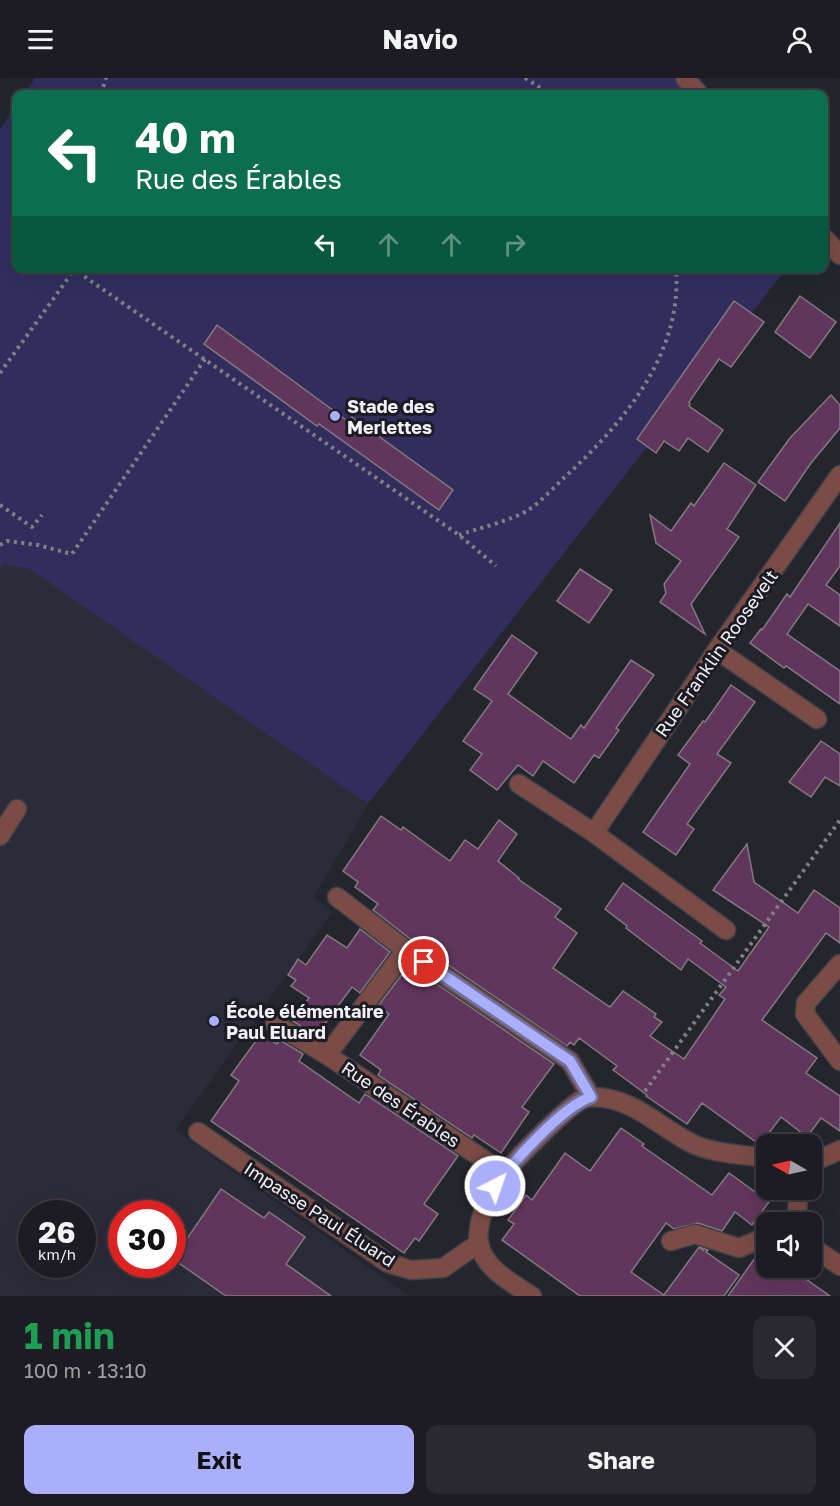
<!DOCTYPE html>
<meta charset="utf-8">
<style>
:root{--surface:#1c1c22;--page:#29292f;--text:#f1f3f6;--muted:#a0a1a5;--line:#3a3a40;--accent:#abaffb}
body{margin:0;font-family:"Golos Text",sans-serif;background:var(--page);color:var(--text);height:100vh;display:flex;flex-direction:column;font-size:22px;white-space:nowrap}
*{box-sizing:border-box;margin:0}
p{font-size:20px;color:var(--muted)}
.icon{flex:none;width:33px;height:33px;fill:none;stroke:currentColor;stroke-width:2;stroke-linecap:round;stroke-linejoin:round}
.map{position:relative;height:1218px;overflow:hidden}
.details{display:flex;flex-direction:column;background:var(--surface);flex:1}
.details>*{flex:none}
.guide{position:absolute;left:12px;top:12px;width:816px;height:183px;border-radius:12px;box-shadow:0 6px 24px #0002,0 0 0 2px var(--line);background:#0b6e4f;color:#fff;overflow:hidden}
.needle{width:39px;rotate:279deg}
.controls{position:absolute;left:756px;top:1056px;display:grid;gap:12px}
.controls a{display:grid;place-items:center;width:66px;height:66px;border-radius:12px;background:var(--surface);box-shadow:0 6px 24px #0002,0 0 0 2px var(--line);font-size:30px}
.speed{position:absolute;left:18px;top:1122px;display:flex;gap:12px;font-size:30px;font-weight:700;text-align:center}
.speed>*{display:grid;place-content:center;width:78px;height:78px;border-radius:50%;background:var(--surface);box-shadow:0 6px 24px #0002,0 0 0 2px var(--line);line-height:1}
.speed small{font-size:15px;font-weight:400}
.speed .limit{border:9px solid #d22;background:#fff;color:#111}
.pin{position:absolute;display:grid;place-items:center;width:51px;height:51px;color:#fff;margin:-26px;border:3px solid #fff;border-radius:50%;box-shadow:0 2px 6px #0007}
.me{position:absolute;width:66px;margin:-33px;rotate:41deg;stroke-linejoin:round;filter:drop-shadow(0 0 4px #0008)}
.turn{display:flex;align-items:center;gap:21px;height:126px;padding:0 24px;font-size:27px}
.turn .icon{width:78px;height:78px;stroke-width:2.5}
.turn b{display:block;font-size:42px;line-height:51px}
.lanes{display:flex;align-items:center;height:57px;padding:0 24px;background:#0003;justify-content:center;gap:30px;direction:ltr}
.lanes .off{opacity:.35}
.round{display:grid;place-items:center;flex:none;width:63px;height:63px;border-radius:12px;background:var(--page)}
.summary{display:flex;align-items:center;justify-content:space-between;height:102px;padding:0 24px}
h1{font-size:36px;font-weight:700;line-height:45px;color:#1e9e55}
.action{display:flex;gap:12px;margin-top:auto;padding:12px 24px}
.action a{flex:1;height:69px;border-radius:12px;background:var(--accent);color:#111;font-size:24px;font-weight:700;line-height:69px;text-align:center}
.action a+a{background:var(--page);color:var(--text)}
header{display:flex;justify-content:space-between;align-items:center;height:78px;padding:0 24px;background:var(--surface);font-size:27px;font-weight:700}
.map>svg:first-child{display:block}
.built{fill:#2c2b39;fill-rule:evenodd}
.green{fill:#322d5d}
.building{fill:#61365c;stroke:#837a81;stroke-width:1.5}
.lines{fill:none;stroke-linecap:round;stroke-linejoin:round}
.minor-casing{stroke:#414149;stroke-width:21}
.path{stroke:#808087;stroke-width:4;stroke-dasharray:3 4.5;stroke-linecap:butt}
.minor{stroke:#7b4c45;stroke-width:18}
.route-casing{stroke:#6f72a3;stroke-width:15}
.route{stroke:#abaffb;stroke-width:10}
.poi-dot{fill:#abaffb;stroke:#1b1b23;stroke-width:2}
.labels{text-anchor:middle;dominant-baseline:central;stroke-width:6;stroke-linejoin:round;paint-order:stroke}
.poi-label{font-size:18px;font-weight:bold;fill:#f0f0f5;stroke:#1b1b23;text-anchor:start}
.street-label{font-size:18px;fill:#f0f0f5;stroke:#1b1b23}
</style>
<header><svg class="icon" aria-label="menu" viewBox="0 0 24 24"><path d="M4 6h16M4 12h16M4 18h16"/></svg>Navio<svg class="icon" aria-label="person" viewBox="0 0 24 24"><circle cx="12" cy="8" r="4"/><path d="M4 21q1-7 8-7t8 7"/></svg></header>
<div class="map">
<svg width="840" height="1218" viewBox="0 0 840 1218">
<rect width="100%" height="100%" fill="#25252d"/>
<!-- built -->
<path class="built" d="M4 486 30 490 368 726 314 819 332 834 175 1052 409 1218H0V490ZM32 1136H82V1186H32ZM122 1136H172V1186H122Z"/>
<!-- green -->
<g class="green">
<path d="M35 0H685L699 16H24Z"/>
<path d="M16 27V190L786 191 368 726 30 491 4 486 0 490V51Z"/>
</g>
<!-- building -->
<g class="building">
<path d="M800 218 836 244 810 280 775 254Z"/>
<path d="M734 223 764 244 731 289 719 281 689 324 690 326 689 328 723 352 708 374 688 360 679 373 664 363 656 375 637 361Z"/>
<path d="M217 247 349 344 352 339 453 412 439 432 319 346 317 348 204 266Z"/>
<path d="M831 317 840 327V350L811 385 785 423 758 404 790 360Z"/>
<path d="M724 385 756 407 727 451 739 459 691 526 705 556 660 524 666 515 664 506 681 483 656 465 650 437 671 453 691 425 694 428Z"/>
<path d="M840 445V488L826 507 840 517V548L808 526 787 556 840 593V626L786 588 784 590 750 565 761 551 762 552 787 516 790 519Z"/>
<path d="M580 491 612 512 589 545 557 523Z"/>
<path d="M512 557 537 575 508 616 571 661 581 647 584 650 631 582 654 597 616 650 619 652 599 680 594 677 574 705 543 683 533 698 518 687 497 712 470 692 482 676 463 663 492 623 474 611Z"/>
<path d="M731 607 755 624 717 676 731 685 687 746 694 751 676 777 643 754 690 686 678 677 703 643 705 644Z"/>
<path d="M821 663 840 676V708L825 699 811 719 789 704Z"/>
<path d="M381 738 401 752 403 749 450 783 465 762 478 771 499 742 517 756 498 783 519 800 518 801 561 831 555 839 577 855 553 890 610 929 623 913 656 936 654 939 662 944 650 958 684 981 725 921 719 917 726 909 688 881 681 892 626 850 627 848 605 831 623 805 702 863 700 865 738 893 769 849 713 812 747 766 754 804 798 835 814 812 840 830V865L826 855 762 942 817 980 806 995 840 1018V1053L821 1040 807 1059 781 1039 760 1067 702 1025 687 1046 646 1018 647 1017 613 992 617 988 579 960 574 967 570 964 567 968 413 863 373 832 378 826 355 809 358 804 343 793Z"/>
<path d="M360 851 390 874 360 915 352 909 316 958 293 943 309 920 291 908 296 902 288 897 298 881 306 887 327 857 347 870Z"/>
<path d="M409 887 554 986 522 1029 529 1034 501 1075 474 1057 472 1060 378 997 381 992 360 977 389 936 378 928Z"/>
<path d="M261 956 277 966 280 962 303 976 299 983 359 1025 365 1016 458 1078 424 1126 438 1136 419 1163 415 1160 404 1175 211 1043 239 1003 231 997Z"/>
<path d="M621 1050 644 1066 642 1068 712 1117 729 1095 769 1124 752 1147 735 1134 722 1153 698 1145 674 1151 666 1145 631 1194 664 1217 699 1169 704 1173 699 1169 708 1172 706 1174 739 1197 724 1218H580L502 1162 514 1146 508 1142 526 1117 532 1122 565 1075 590 1093Z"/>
<path d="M221 1111 264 1140 269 1134 305 1159 286 1186 331 1218H226L173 1181Z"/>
<path d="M766 1171V1190H790L830 1218H728L760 1173Z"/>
</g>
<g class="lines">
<!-- minor casing -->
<g class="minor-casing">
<g id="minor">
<path d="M685 0 699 16"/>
<path d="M824 160 840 177"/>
<path d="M717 572 817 641"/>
<path d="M519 706 594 755 726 852"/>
<path d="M594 755 717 572 840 397"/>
<path d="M0 758 17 731"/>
<path d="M337 819 406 872"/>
<path d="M840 886 806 925 805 936 840 983"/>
<path d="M275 946 327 977"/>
<path d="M198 1054 388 1185 411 1192 443 1190 479 1165"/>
<path d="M812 1082 820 1081 840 1072"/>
<path d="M504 1095 327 977 406 872 570 983 591 1019"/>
<path d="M796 1144 799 1112"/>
<path d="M671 1163 695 1156 739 1170 766 1159"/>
<path d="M812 1169 840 1188"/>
<path d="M532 1218C512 1205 484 1191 479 1165 476 1148 486 1123 494 1109 504 1092 565 1031 581 1022 585 1020 590 1019 594 1019 633 1020 658 1048 691 1065 709 1075 746 1077 766 1080"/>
</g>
</g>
<!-- path -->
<g class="path">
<path d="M525 0 550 16"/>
<path d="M101 16 106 0"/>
<path d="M72 190 459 457 496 488"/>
<path d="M0 295 69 199 71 190"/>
<path d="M0 427 32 449 42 437"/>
<path d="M459 457C476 451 516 441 528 432 542 423 554 409 566 398 624 344 683 275 676 190"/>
<path d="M0 467 7 463 38 467 72 476 205 281"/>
<path d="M645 1013 840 742"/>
</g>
<!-- minor -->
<use href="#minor" class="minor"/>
</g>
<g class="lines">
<!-- route casing -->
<g class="route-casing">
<path id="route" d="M424 884 570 983 591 1019C563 1028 514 1083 495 1108"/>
</g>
<!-- route -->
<use href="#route" class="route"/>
</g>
<!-- markers -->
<g class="poi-dot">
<circle cx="335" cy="338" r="6"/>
<circle cx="214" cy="943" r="6"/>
</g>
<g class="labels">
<!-- poi labels -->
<g class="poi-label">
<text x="347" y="328">Stade des<tspan x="347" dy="21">Merlettes</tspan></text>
<text x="226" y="933">École élémentaire<tspan x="226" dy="21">Paul Eluard</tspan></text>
</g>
<!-- street labels -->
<g class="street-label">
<text transform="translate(716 575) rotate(-55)">Rue Franklin Roosevelt</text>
<text transform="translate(401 1026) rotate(34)">Rue des Érables</text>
<text transform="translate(320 1136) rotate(33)">Impasse Paul Éluard</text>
</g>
</g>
</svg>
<div class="controls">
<a><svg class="needle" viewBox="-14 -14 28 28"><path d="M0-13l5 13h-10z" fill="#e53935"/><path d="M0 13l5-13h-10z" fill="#a0a1a5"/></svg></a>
<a><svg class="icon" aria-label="sound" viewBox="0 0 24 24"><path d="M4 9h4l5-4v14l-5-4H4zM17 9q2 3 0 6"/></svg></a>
</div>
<div class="speed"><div>26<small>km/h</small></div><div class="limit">30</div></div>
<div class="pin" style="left:424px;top:884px;background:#d93025"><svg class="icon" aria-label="arrive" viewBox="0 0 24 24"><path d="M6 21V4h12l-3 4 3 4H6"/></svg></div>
<svg class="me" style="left:495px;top:1108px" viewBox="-20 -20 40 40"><circle r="17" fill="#abaffb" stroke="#fff" stroke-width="3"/><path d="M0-11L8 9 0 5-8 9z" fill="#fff"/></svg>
<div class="guide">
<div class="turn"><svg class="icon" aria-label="left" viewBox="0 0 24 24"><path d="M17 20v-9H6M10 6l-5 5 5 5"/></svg><div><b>40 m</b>Rue des Érables</div></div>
<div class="lanes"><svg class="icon" aria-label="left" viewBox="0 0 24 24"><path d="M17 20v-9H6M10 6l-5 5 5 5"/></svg><svg class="icon off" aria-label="ahead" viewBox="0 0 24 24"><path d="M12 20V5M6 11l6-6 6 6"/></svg><svg class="icon off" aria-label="ahead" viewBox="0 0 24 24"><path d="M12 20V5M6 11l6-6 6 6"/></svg><svg class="icon off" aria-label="right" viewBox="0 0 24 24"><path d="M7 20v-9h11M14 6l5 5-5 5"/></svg></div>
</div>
</div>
<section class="details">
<div class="summary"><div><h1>1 min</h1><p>100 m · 13:10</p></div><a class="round"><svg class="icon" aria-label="close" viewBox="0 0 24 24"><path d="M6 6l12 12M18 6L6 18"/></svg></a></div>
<div class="action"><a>Exit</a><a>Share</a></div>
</section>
